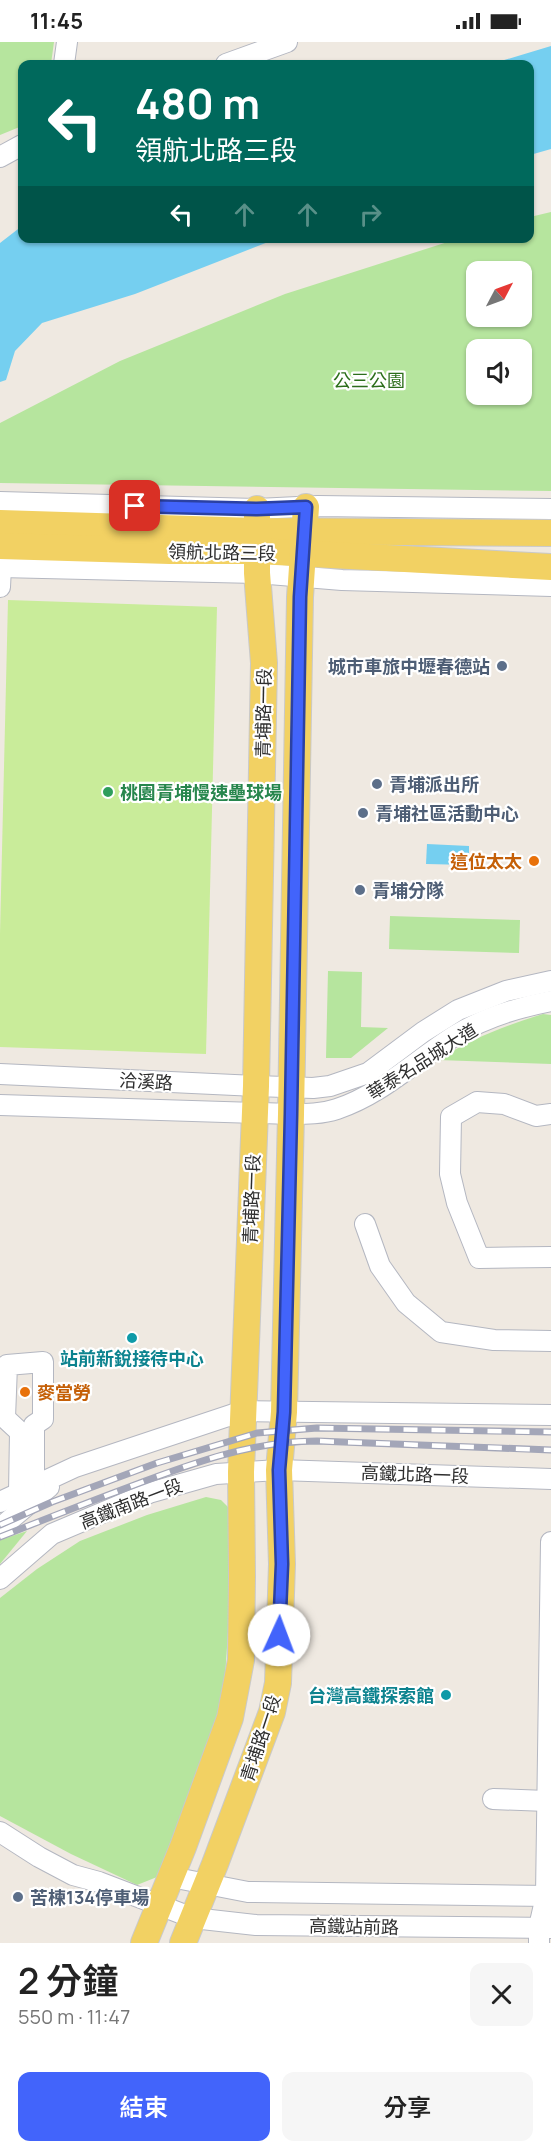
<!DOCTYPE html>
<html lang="zh-TW">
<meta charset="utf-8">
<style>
:root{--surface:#fff;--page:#f6f6f6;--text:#222;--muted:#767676;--accent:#4264fb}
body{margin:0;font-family:Manrope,"Noto Sans TC",sans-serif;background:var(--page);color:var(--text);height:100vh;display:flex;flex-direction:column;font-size:22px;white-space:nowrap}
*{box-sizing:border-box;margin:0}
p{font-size:20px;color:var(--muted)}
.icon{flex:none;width:33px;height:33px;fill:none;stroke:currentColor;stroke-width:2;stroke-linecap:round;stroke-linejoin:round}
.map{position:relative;height:1901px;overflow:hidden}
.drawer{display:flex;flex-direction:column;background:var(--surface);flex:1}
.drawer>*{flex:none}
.banner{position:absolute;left:18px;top:18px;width:516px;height:183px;border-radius:12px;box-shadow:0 2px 4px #0004;background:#00695c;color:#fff;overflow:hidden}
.needle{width:39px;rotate:49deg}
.controls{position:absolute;left:466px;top:219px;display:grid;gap:12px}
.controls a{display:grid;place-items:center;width:66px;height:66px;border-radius:12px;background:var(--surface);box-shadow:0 2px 4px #0004;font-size:30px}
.pin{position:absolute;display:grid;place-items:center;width:51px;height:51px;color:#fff;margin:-26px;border-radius:12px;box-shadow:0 3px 9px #0006}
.me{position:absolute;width:66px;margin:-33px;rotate:2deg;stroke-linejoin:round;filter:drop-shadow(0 0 4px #0008)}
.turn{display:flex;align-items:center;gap:21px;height:126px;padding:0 18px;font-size:27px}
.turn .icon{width:78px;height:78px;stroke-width:2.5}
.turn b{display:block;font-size:42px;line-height:51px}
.lanes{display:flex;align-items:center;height:57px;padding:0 18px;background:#0003;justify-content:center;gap:30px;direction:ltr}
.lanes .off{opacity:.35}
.round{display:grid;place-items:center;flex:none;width:63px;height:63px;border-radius:12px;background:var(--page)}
.summary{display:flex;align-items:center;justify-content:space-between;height:102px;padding:0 18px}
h1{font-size:36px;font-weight:600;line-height:45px}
.action{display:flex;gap:12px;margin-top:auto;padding:12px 18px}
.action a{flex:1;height:69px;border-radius:12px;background:var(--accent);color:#fff;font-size:24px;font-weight:600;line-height:69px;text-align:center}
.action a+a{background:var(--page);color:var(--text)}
.status{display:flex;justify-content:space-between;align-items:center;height:42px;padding:0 30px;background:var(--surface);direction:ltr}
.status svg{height:16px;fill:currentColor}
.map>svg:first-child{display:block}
.green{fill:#b6e59e;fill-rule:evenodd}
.pitch{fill:#c9ec9a}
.water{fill:#75cff0}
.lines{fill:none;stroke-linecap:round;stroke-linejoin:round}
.minor-casing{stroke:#b4b7c1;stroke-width:22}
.major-casing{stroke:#c9c9c9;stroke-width:28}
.minor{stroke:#fff;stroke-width:20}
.major{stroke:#f2d163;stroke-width:26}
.rail-casing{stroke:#a3a6b8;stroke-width:7}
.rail{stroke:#fff;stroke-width:4.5;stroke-dasharray:14;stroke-linecap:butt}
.route-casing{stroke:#2b41a3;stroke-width:15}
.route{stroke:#4264fb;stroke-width:10}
.service-dot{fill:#5c6f8a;stroke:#fff;stroke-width:2}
.leisure-dot{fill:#2e9e5b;stroke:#fff;stroke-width:2}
.food-dot{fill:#e8710a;stroke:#fff;stroke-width:2}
.culture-dot{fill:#0f9aa8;stroke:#fff;stroke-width:2}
.labels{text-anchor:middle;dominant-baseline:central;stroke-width:4.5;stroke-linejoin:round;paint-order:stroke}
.park-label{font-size:18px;fill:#2c6e1b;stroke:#fff}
.street-label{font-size:18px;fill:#2e2e2e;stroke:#fff}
.service-label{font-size:18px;font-weight:bold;fill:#4e5e75;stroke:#fff;text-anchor:start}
.leisure-label{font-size:18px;font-weight:bold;fill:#27864d;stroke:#fff;text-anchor:start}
.food-label{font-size:18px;font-weight:bold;fill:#c56008;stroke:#fff;text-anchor:end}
.culture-label{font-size:18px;font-weight:bold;fill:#0d838f;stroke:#fff}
</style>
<div class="status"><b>11:45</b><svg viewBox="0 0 49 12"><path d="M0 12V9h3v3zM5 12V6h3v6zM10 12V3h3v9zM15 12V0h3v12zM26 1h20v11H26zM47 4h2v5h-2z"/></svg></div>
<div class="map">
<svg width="551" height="1901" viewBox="0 0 551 1901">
<rect width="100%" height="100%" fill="#efe9e1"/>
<!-- green -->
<g class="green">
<path d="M0 0H54L51 22H22V84L0 93Z"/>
<path d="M551 170V449L0 441V381L120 319 285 252 457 197 530 196V175ZM477 230H522V274H477ZM477 308H522V352H477Z"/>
<path d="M390 874 520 878 519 911 389 907Z"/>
<path d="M328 929 362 930 361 985 388 986 351 1016H326Z"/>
<path d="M543 972 551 973V1022L438 1018C472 996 504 984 543 972Z"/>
<path d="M206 1455 221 1458 229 1466 230 1561 223 1664 157 1835 137 1843 71 1812 0 1774V1556L37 1527 80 1499 147 1473Z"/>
<path d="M27 1489 0 1522V1498Z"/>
</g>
<!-- pitch -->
<path class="pitch" d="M8 558 217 565 206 1012 0 1005V892Z"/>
<!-- water -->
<g class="water">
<path d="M551 4V107L530 113V22H491Z"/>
<path d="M22 184V196L276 197 135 252 42 281 15 309 6 338 0 340V201Z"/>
<path d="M427 802 469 804V823L426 822Z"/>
</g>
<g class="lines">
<!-- minor casing -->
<g class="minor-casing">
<g id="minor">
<path d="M64 22 67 0"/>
<path d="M226 22 287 0"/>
<path d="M0 115 22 103"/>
<path d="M0 460 257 467 318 464 551 467"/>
<path d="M0 525 257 531 342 538 551 544"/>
<path d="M0 545 1 525"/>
<path d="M0 1032 256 1044 313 1046 330 1044 368 1031 423 990 458 968 506 949 551 939"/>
<path d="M0 1063 291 1072C306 1072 322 1072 337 1067 382 1052 416 1018 456 993 484 976 520 965 551 959"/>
<path d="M551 1072 536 1074 504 1062 477 1060 451 1075 450 1132 457 1161 479 1216 551 1215"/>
<path d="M365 1182 380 1224 406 1261 441 1290 494 1298 551 1299"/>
<path d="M19 1451 20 1390 5 1376 7 1323 43 1320V1377L34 1383V1444"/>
<path d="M0 1460 75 1425 243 1369 551 1373"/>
<path d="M0 1486 49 1445"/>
<path d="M0 1537 52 1492 149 1451 216 1432 279 1428 551 1437"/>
<path d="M493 1757 547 1759"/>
<path d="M0 1790 39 1815 73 1833 99 1840 193 1876 256 1883 551 1886"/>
<path d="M171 1835 248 1850 551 1854"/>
<path d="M539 1901V1885L546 1854 551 1500"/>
</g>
</g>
<!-- major casing -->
<g class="major-casing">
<g id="major">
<path d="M0 481 258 489 551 491"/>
<path d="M0 504 170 509H258L551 525"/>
<path d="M144 1901 183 1805 230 1676 241 1618 242 1534 241 1430 256 1044 264 621 257 531V467"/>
<path d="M183 1901 215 1822 272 1670 278 1641 282 1522 279 1428 284 1370 291 1072 300 555 306 465"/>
</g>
</g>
<!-- minor -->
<use href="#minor" class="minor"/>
<!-- major -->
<use href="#major" class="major"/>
<!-- rail casing -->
<g class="rail-casing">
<g id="rail">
<path d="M0 1483 52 1460 157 1421 257 1391 317 1386 551 1390"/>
<path d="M0 1495C43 1478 86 1461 129 1445 190 1422 251 1399 317 1399L551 1408"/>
</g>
</g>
<!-- rail -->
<use href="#rail" class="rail"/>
</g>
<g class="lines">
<!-- route casing -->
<g class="route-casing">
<path id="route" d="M135 464 257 467 306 465 300 555 291 1072 284 1370 279 1428 282 1522 279 1593"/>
</g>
<!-- route -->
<use href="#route" class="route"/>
</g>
<!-- markers -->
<g class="service-dot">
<circle cx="502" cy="624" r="6"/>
<circle cx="377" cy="742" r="6"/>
<circle cx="363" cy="771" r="6"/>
<circle cx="360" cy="848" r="6"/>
<circle cx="18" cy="1855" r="6"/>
</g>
<circle class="leisure-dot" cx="108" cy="750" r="6"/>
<g class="food-dot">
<circle cx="534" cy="819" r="6"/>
<circle cx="25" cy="1350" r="6"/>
</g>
<g class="culture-dot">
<circle cx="132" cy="1296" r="6"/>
<circle cx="446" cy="1653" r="6"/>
</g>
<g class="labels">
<!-- park labels -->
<g class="park-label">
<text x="369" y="338">公三公園</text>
</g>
<!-- street labels -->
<g class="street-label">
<text transform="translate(222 510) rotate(1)">領航北路三段</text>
<text transform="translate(263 671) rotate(-89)">青埔路一段</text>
<text transform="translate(422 1019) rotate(-32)">華泰名品城大道</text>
<text transform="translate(146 1039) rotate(3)">洽溪路</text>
<text transform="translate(251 1157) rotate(-88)">青埔路一段</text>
<text transform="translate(415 1432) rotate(2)">高鐵北路一段</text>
<text transform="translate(131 1461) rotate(-21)">高鐵南路一段</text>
<text transform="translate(260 1696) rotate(-72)">青埔路一段</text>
<text transform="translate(354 1884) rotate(1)">高鐵站前路</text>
</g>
<!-- service labels -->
<g class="service-label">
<text x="490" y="624" text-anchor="end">城市車旅中壢春德站</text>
<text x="389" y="742">青埔派出所</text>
<text x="375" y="771">青埔社區活動中心</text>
<text x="372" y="848">青埔分隊</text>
<text x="30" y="1855">苦楝134停車場</text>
</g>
<!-- leisure labels -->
<g class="leisure-label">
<text x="120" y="750">桃園青埔慢速壘球場</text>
</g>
<!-- food labels -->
<g class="food-label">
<text x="522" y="819">這位太太</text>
<text x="37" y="1350" text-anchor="start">麥當勞</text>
</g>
<!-- culture labels -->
<g class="culture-label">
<text x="132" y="1316">站前新銳接待中心</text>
<text x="434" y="1653" text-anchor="end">台灣高鐵探索館</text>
</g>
</g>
</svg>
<div class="controls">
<a><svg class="needle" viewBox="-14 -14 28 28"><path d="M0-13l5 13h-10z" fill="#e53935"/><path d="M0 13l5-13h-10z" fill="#767676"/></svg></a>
<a><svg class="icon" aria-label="sound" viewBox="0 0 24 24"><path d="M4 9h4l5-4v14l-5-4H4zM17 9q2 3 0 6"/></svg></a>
</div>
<div class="pin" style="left:135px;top:464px;background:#d93025"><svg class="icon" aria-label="arrive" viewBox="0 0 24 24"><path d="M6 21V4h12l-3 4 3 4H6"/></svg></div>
<svg class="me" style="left:279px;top:1593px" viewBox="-20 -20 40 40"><circle r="19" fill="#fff"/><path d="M0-13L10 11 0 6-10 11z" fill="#4264fb"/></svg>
<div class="banner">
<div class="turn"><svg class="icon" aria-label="left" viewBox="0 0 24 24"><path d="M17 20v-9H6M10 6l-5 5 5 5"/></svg><div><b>480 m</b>領航北路三段</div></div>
<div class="lanes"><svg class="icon" aria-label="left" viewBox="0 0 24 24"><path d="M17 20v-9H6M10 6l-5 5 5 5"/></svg><svg class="icon off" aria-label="ahead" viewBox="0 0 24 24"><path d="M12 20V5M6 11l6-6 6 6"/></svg><svg class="icon off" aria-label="ahead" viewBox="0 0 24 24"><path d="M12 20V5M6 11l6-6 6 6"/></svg><svg class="icon off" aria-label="right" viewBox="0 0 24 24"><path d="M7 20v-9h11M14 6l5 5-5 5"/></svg></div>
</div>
</div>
<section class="drawer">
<div class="summary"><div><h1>2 分鐘</h1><p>550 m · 11:47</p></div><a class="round"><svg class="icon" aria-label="close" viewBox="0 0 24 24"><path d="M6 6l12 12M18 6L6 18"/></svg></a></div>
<div class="action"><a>結束</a><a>分享</a></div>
</section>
